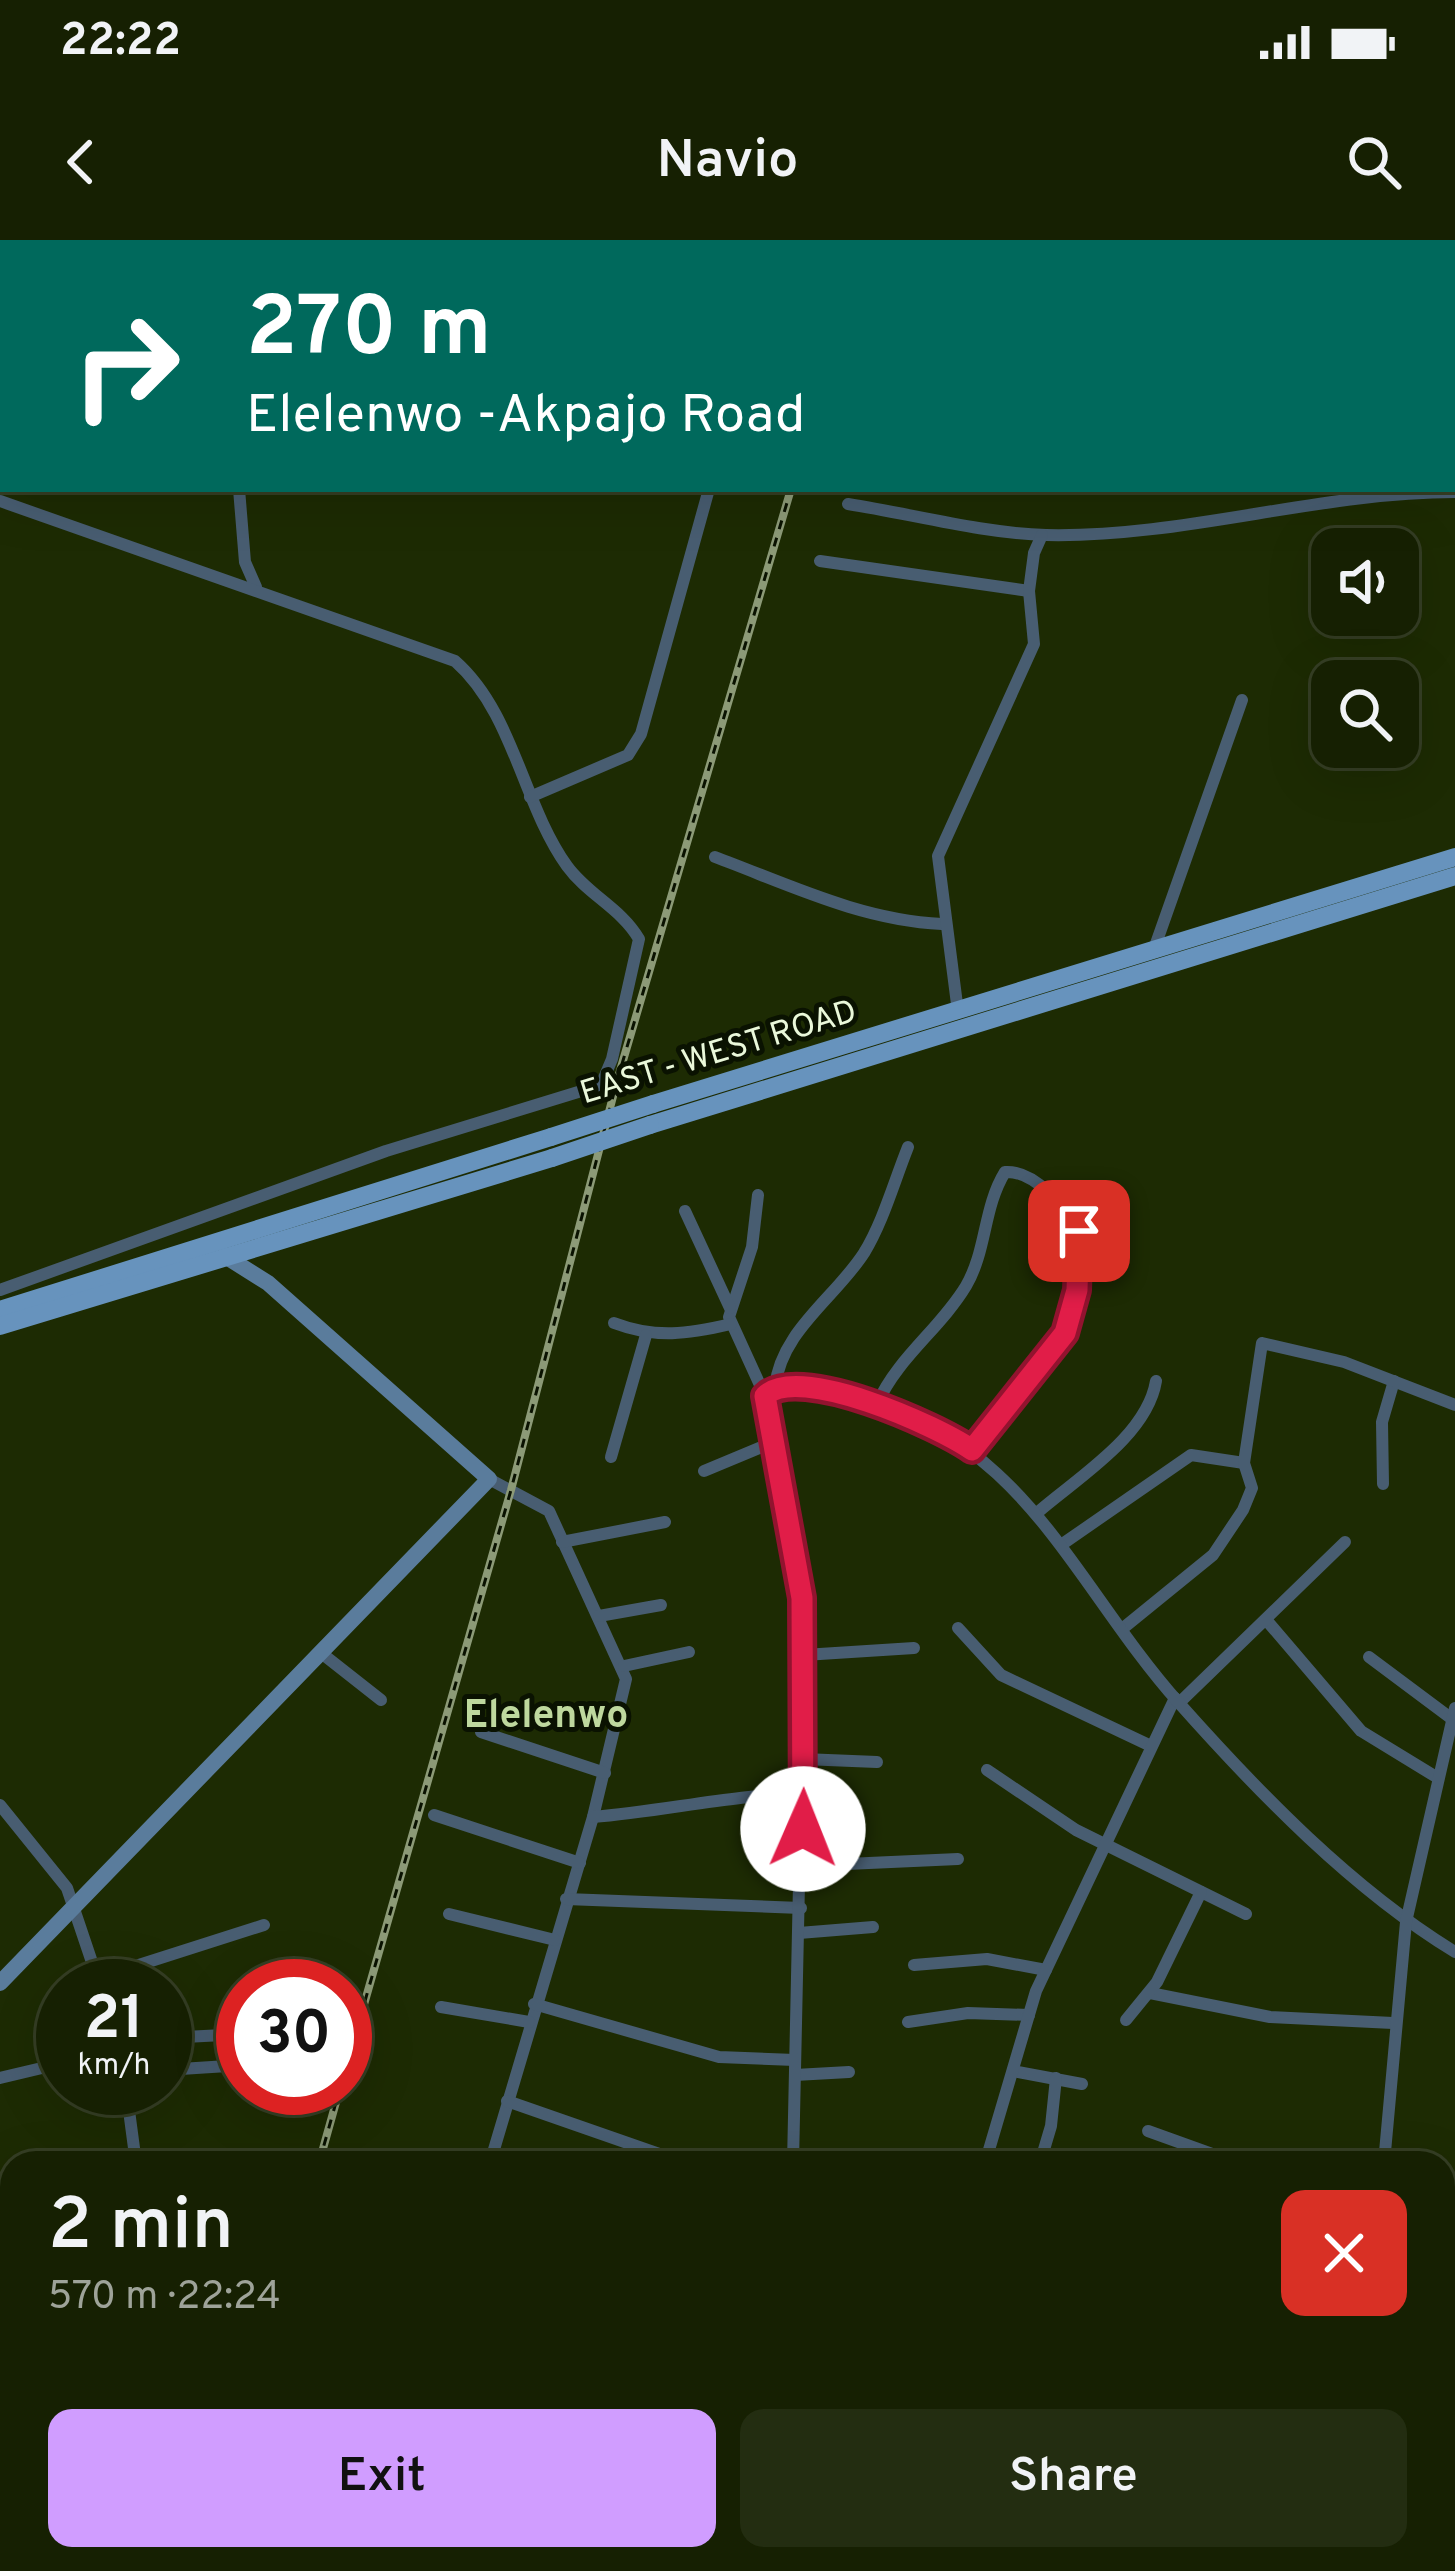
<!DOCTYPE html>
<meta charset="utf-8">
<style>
:root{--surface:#162002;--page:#232d11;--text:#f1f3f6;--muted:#9ea399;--line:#353e24;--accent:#d09dff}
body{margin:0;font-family:Overpass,sans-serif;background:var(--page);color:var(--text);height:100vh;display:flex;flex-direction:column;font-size:45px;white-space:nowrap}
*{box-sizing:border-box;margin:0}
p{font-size:39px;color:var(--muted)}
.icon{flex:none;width:66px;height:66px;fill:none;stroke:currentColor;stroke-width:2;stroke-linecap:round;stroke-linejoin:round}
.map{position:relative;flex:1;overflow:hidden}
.drawer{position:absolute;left:0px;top:1911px;width:1455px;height:420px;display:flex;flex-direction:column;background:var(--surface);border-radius:36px 36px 0 0;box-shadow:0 12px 48px #0002,0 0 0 3px var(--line)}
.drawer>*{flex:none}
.hud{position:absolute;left:0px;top:0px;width:1455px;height:252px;box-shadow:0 12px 48px #0002,0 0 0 3px var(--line);background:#00695c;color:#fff;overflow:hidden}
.controls{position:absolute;left:1311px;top:288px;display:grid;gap:24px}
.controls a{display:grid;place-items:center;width:108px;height:108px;border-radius:24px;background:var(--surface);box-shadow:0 12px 48px #0002,0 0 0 3px var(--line);font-size:60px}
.speed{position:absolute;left:36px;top:1719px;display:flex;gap:24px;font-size:60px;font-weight:700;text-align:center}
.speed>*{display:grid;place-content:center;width:156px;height:156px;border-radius:50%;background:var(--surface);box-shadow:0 12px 48px #0002,0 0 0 3px var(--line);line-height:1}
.speed small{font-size:30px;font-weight:400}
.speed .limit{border:18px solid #d22;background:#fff;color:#111}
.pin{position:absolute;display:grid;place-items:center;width:102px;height:102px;color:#fff;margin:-51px;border-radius:24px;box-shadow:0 6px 18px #0006}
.me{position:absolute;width:132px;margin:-66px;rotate:1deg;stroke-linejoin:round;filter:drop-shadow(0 0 9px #0008)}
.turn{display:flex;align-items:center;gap:42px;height:252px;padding:0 48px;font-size:54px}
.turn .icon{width:156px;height:156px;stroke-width:2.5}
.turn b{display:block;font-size:84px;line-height:102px}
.round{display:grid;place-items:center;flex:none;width:126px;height:126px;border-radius:24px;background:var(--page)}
.summary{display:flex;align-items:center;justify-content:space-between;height:204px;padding:0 48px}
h1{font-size:72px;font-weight:600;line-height:90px}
.cta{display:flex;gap:24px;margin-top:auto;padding:24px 48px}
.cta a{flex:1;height:138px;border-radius:24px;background:var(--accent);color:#111;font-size:48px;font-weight:600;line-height:138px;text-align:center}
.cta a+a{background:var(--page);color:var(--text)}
.status{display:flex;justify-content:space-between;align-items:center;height:84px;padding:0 60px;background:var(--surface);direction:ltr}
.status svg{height:33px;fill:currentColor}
header{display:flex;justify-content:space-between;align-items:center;height:156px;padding:0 48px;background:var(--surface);font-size:54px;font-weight:600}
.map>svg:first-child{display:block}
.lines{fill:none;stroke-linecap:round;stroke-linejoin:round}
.street{stroke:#485d71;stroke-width:12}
.secondary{stroke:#5a7c9c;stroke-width:16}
.primary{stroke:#6793bd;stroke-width:18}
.rail-casing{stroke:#8c9a77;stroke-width:8}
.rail{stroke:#0a1201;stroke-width:3;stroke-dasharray:9;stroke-linecap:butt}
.primary-bridge{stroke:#6793bd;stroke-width:18}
.route-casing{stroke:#92132f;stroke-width:30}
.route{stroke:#e11d48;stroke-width:21}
.labels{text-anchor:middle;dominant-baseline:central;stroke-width:10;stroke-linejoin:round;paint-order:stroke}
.street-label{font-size:33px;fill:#eaf8da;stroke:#0a1201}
.quarter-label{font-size:39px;font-weight:bold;fill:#bed89e;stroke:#0a1201}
</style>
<div class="status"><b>22:22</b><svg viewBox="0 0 49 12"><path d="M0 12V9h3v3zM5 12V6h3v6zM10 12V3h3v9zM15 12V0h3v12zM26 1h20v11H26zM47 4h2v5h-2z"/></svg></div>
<header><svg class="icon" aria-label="back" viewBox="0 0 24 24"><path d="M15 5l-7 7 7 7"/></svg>Navio<svg class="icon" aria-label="search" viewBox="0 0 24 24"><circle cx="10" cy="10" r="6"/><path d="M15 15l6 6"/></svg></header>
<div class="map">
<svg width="1455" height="2331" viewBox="0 0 1455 2331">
<rect width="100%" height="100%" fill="#1d2b03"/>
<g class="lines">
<!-- street -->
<g class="street">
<path d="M61 0 65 3"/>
<path d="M1167 1 1253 0"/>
<path d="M85 3 87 0"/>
<path d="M1299 3V0"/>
<path d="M1452 110H1455"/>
<path d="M239 249 245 322 256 347"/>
<path d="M0 261 455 421C514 473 522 563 567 626 588 655 621 668 639 699L612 819 601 845 386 911 0 1050"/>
<path d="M848 264C912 274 981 293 1046 295 1183 298 1319 252 1455 252"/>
<path d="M820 321 1029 351"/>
<path d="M530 557 628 515 641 494 709 249"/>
<path d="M715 617C790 645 861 680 942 684"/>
<path d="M1153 712 1242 460"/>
<path d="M958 772 938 616 1034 404 1029 351 1034 313 1042 295"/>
<path d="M758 955 752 1007 729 1077 765 1156"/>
<path d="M685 971 730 1068"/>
<path d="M614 1083C656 1099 688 1094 731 1084"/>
<path d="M775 1147C781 1091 835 1058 864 1013 883 982 894 942 908 907"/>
<path d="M877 1164C898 1117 940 1089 966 1046 987 1010 983 968 1005 932 1035 930 1064 967 1079 991L1077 1050 1065 1093 972 1210"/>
<path d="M611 1217 646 1095"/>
<path d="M704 1231 771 1203"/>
<path d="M489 1239 549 1271 626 1439 593 1577 490 1923"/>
<path d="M1383 1244 1382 1182 1394 1141"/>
<path d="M1037 1273C1077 1238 1147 1196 1156 1141"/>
<path d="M562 1302 665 1282"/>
<path d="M1061 1305 1191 1215 1244 1223"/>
<path d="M599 1376 661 1365"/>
<path d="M1268 1382 1361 1491 1438 1538"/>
<path d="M958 1388 1001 1435 1151 1506"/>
<path d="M1122 1389 1213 1315 1243 1270 1252 1248 1244 1223 1262 1103 1344 1122 1455 1165"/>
<path d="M320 1412 381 1460"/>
<path d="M804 1415 914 1408"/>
<path d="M1369 1417 1452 1479"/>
<path d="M624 1426 689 1412"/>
<path d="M1179 1463 1345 1302"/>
<path d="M481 1492 605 1533"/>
<path d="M803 1519 877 1522"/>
<path d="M987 1530 1076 1590 1246 1674"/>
<path d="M0 1565 67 1648 100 1746"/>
<path d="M434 1575 580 1623"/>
<path d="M593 1577C664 1571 732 1555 804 1553"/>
<path d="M802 1626 958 1619"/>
<path d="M566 1659 801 1668"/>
<path d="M449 1674 555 1700"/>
<path d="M799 1693 873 1687"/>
<path d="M914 1725 987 1719 1046 1730"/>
<path d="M98 1738 264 1685"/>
<path d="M1150 1753 1270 1777 1393 1783"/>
<path d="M534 1764 719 1817 795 1820"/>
<path d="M441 1767 529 1782"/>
<path d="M1126 1780 1157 1742 1201 1652"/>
<path d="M908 1782 968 1773 1029 1775"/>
<path d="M165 1798 243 1794"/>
<path d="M165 1830 243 1825"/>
<path d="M1013 1831 1082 1844"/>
<path d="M795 1835 849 1832"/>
<path d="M0 1838 63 1823"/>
<path d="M126 1848 136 1923"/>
<path d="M507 1861 685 1923"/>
<path d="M1148 1891 1237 1923"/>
<path d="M957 1917 1000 1923"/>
<path d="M986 1920 1036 1751 1175 1458"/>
<path d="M793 1923 804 1411 798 1331 763 1168 765 1156 775 1147C799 1145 824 1153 847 1157 1023 1192 1072 1343 1179 1463 1259 1553 1352 1649 1455 1712"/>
<path d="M1040 1923 1051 1886 1056 1838"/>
<path d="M1384 1923 1406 1682 1455 1468"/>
<path d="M1443 1961 1455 1962"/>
<path d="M1443 2171 1455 2194"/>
<path d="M0 2270 12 2267"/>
<path d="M164 2319 165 2331"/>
<path d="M469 2319 502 2331"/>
<path d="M1040 2319 1041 2331"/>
<path d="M1179 2319 1188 2331"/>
<path d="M39 2331 53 2319"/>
<path d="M372 2331 375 2319"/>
<path d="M781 2331V2319"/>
<path d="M1323 2331 1343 2319"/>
</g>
<!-- secondary -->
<path class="secondary" d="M0 1743 489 1239 268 1043 225 1016"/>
<!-- primary -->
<g class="primary">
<path d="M653 864 1455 617"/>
<path d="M650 885 1455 636"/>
<path d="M0 1070 551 897"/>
<path d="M0 1086 552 918"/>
</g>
<!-- rail casing -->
<g class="rail-casing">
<g id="rail">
<path d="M863 3V0"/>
<path d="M345 1831 511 1250 617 841 791 249"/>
<path d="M319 1923 340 1848"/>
<path d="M194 2331 197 2319"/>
</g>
</g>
<!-- rail -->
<use href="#rail" class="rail"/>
<!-- primary-bridge -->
<g class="primary-bridge">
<path d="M551 897 653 864"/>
<path d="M552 918 650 885"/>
</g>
</g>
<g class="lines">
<!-- route casing -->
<g class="route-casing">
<path id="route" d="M803 1589 802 1358 765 1156C798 1123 938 1186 972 1210L1065 1093 1077 1050 1079 991"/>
</g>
<!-- route -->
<use href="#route" class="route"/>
</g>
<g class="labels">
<!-- street labels -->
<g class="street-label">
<text transform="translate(719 814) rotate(-17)">EAST - WEST ROAD</text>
</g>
<!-- quarter labels -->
<g class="quarter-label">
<text x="546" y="1477">Elelenwo</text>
</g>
</g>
</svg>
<div class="controls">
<a><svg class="icon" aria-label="sound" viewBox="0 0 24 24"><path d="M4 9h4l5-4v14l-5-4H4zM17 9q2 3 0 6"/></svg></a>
<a><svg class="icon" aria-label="search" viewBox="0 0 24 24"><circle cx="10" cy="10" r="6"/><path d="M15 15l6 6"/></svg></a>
</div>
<div class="speed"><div>21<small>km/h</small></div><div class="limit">30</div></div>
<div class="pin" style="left:1079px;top:991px;background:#d93025"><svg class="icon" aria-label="arrive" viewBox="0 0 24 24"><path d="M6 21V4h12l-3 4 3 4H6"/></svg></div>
<svg class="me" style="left:803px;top:1589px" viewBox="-20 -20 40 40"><circle r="19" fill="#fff"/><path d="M0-13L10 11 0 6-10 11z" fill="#e11d48"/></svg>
<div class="hud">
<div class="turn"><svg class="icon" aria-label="right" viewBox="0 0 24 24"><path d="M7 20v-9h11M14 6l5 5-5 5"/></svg><div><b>270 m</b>Elelenwo -Akpajo Road</div></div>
</div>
<section class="drawer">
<div class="summary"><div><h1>2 min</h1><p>570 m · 22:24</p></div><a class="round" style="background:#d93025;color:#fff"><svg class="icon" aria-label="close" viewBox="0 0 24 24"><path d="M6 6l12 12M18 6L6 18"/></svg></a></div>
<div class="cta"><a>Exit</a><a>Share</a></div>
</section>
</div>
